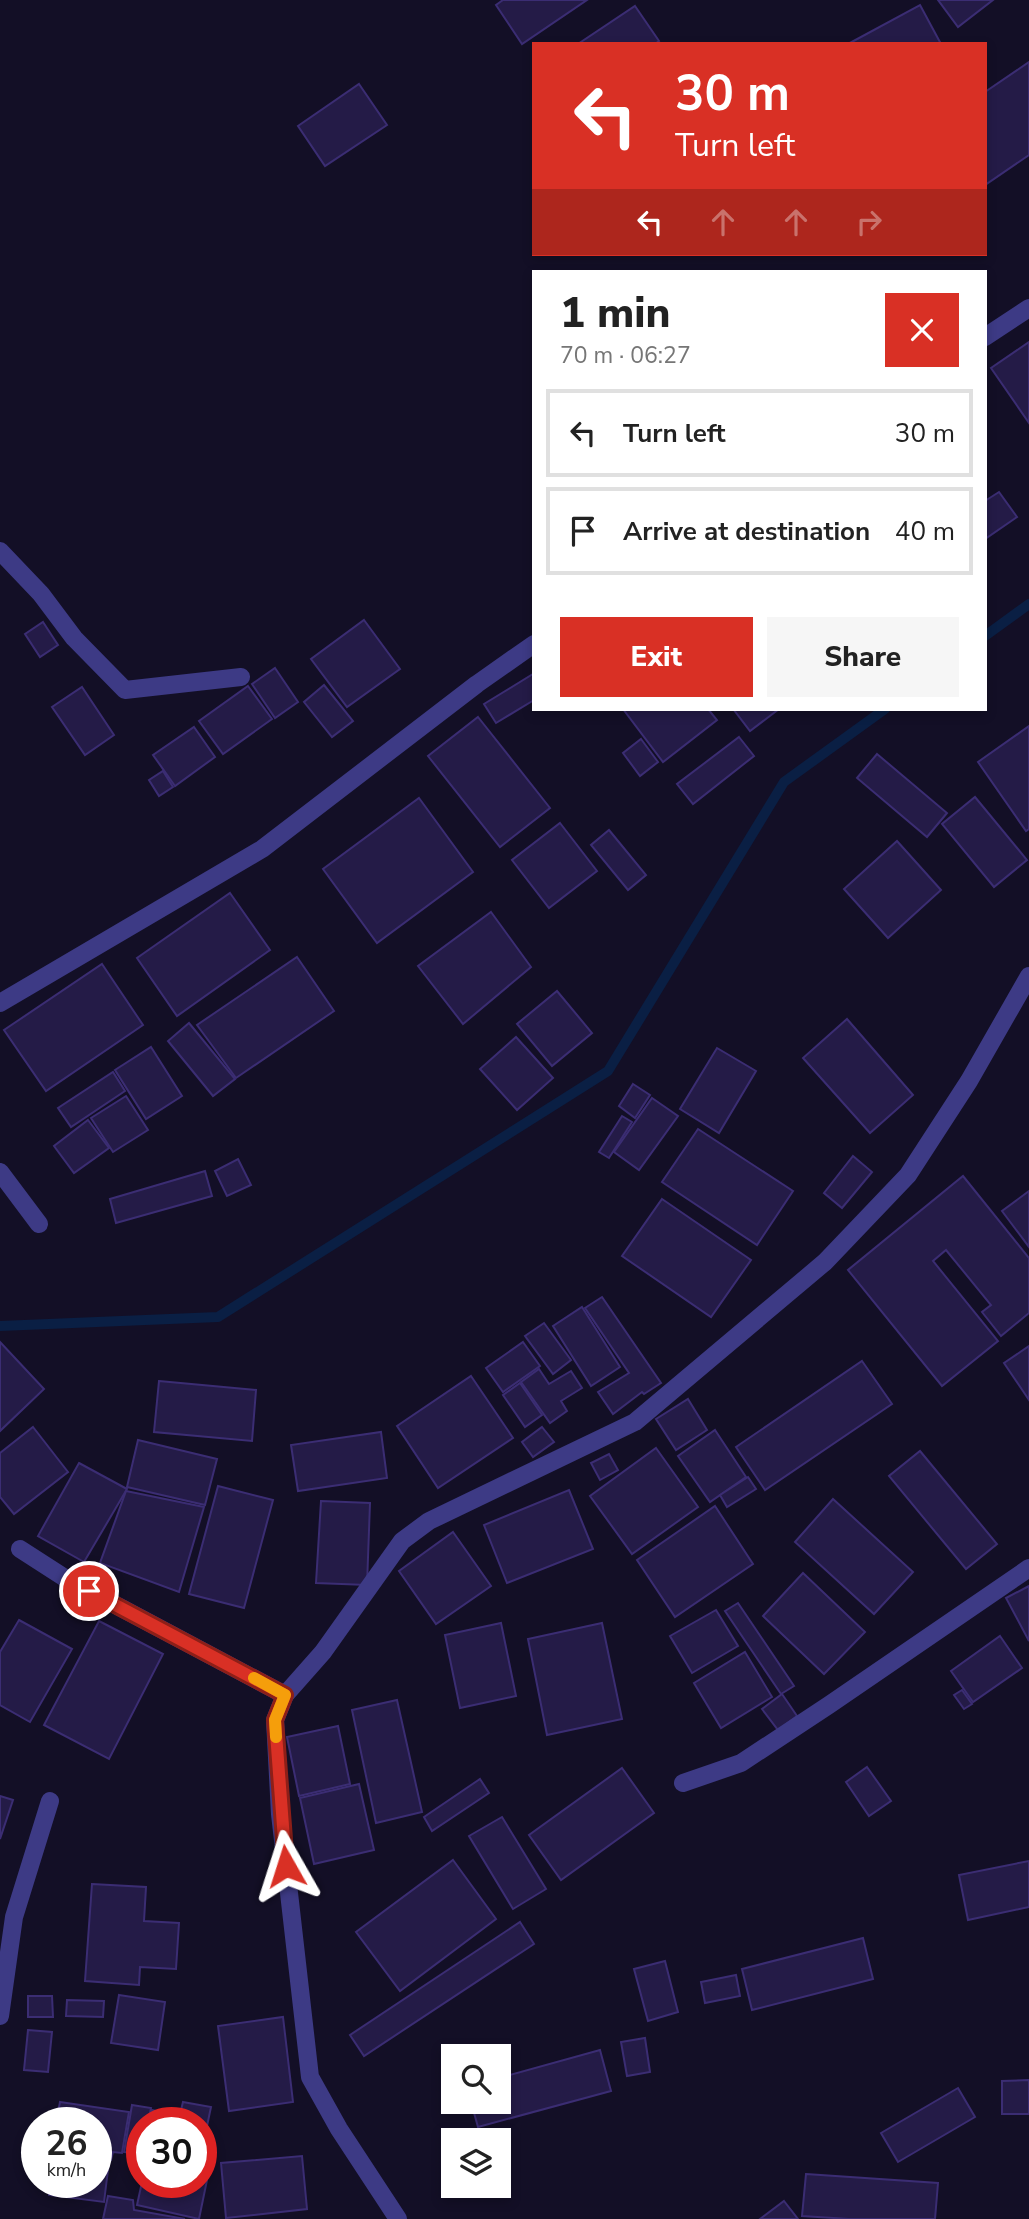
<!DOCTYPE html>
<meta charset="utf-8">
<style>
:root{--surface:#fff;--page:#f6f6f6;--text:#222;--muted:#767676;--line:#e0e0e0;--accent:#d93025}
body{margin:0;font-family:"Nunito Sans",sans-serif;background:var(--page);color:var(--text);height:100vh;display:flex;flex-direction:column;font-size:26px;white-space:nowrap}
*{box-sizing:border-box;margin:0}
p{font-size:23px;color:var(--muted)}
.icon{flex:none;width:38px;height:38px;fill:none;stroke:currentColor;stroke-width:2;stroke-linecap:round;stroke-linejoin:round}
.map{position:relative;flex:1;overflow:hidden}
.side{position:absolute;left:532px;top:270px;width:455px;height:441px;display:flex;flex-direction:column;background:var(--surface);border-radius:0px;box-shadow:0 4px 10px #0003}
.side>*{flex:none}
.guide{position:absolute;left:532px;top:42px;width:455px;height:214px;border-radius:0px;box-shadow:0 4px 10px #0003;background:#d93025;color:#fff;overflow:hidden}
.fabs{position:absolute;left:441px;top:2044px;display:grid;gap:14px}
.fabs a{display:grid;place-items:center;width:70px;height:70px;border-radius:0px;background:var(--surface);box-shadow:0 4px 10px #0003;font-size:35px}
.speed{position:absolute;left:21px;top:2107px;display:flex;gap:14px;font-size:35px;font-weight:700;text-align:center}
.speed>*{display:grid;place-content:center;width:91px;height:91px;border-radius:50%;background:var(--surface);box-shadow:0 4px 10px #0003;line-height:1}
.speed small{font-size:18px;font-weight:400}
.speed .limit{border:10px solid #d22;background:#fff;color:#111}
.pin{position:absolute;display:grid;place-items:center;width:60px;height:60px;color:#fff;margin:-30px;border:4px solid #fff;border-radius:50%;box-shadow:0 2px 7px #0007}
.me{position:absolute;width:77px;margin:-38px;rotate:354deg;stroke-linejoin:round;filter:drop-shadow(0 0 5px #0008)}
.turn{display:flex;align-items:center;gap:24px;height:147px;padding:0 28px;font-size:32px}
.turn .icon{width:91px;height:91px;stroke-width:2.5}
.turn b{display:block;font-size:49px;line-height:60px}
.lanes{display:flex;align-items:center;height:66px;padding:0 28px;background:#0003;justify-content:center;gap:35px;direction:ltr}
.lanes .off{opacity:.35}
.round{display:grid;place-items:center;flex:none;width:74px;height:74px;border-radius:0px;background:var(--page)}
.overview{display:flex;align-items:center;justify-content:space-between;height:119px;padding:0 28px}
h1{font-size:42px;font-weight:800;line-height:52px}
.primary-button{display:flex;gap:14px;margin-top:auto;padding:14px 28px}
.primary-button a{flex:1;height:80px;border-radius:0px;background:var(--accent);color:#fff;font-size:28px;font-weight:800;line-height:80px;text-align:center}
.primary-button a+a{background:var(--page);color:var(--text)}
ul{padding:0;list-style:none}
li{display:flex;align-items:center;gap:21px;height:88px;margin:0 14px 10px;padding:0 14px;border:4px solid var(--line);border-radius:0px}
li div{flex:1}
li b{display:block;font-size:26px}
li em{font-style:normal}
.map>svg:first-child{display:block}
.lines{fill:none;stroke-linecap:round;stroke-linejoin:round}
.stream{stroke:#0a1f44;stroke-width:10}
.building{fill:#241b47;stroke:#3b2d73;stroke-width:2}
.minor{stroke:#3d3a85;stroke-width:18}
.route-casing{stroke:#8d1f18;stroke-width:18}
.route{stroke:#d93025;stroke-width:12}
.slow{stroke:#f59e0b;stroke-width:12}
</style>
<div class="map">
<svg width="1029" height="2219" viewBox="0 0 1029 2219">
<rect width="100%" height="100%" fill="#130f26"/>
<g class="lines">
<!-- stream -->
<g class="stream">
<path d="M985 636 1029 604"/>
<path d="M0 1326 218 1317 608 1071 784 782 885 709"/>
</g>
</g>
<!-- building -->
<g class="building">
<path d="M503 0H587L522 44 496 5Z"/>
<path d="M938 0H993L958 27Z"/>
<path d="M920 5 941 44H848Z"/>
<path d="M635 6 659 41 655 44H578Z"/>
<path d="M1029 62V155L985 185V92Z"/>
<path d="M359 84 387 125 325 166 298 126Z"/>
<path d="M1029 342V423L991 368Z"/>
<path d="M999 492 1017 517 985 539V501Z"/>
<path d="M364 620 400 669 347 707 311 659Z"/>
<path d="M43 622 58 645 40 657 25 634Z"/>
<path d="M275 668 298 702 275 718 252 684Z"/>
<path d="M533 674 534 700 496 723 484 704Z"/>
<path d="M324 685 353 721 332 737 304 702Z"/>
<path d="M248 686 272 719 223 754 199 721Z"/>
<path d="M82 687 114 735 85 755 52 707Z"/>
<path d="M623 709H708L717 720 663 762Z"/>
<path d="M736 709H779L750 731 734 710Z"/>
<path d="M478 717 550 808 500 847 428 756Z"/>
<path d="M1029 726V829L1026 831 978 762Z"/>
<path d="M194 727 215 757 175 786 153 755Z"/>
<path d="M739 737 754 756 693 804 677 784Z"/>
<path d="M641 739 658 762 640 776 623 753Z"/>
<path d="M877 754 947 813 927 837 857 778Z"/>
<path d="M163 771 173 787 159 796 149 780Z"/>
<path d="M975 797 1027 860 994 887 942 824Z"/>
<path d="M419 798 473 872 377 943 323 869Z"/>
<path d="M560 823 597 871 549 908 512 860Z"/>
<path d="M609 830 646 875 628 890 591 845Z"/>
<path d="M897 841 941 890 888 938 844 889Z"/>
<path d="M230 893 270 950 177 1016 137 958Z"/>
<path d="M491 912 531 967 463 1024 418 966Z"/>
<path d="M297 957 334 1011 236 1078 197 1025Z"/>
<path d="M102 964 143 1025 46 1091 4 1030Z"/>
<path d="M557 991 592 1033 552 1066 517 1024Z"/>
<path d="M847 1019 913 1095 870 1133 803 1058Z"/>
<path d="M189 1023 235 1079 213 1096 168 1041Z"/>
<path d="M516 1037 553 1078 517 1110 480 1069Z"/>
<path d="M151 1047 182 1096 146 1119 115 1070Z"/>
<path d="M717 1048 756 1071 719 1133 680 1109Z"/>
<path d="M113 1072 125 1091 71 1127 58 1108Z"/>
<path d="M633 1084 650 1095 635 1118 619 1106Z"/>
<path d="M126 1096 148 1130 113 1152 91 1118Z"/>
<path d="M652 1098 678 1116 639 1170 614 1152Z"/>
<path d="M622 1116 632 1122 609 1158 599 1152Z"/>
<path d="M88 1120 109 1148 74 1173 54 1146Z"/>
<path d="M698 1129 793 1191 757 1245 662 1182Z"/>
<path d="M853 1156 872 1172 842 1208 824 1193Z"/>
<path d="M238 1159 251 1185 227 1196 215 1171Z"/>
<path d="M205 1171 212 1196 116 1223 110 1199Z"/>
<path d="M963 1176 1029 1258V1313L1001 1336 982 1312 991 1305 946 1250 933 1261 998 1341 942 1386 848 1270Z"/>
<path d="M1029 1191V1247L1002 1211Z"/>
<path d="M662 1199 751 1260 711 1317 622 1256Z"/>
<path d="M602 1297 661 1383 644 1394 642 1392 613 1414 598 1392 629 1373 585 1308Z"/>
<path d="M582 1307 620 1367 591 1386 553 1326Z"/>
<path d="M544 1323 571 1360 553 1374 525 1336Z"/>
<path d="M0 1342 44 1389 0 1431Z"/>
<path d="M523 1342 540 1366 503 1392 486 1368Z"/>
<path d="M1029 1346V1400L1004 1363Z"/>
<path d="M862 1361 892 1404 765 1490 736 1447Z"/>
<path d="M539 1369 549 1384 571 1371 582 1388 561 1401 567 1411 550 1423 521 1382Z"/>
<path d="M471 1376 513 1438 438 1488 397 1426Z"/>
<path d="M159 1381 256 1390 252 1441 154 1432Z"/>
<path d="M520 1383 542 1415 525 1427 503 1395Z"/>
<path d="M688 1399 707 1430 676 1450 656 1419Z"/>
<path d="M33 1427 68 1472 14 1514 0 1497V1453Z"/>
<path d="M542 1427 554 1442 533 1457 522 1442Z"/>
<path d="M715 1430 746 1477 710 1502 678 1456Z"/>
<path d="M381 1432 387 1478 298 1491 291 1445Z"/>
<path d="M138 1440 217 1459 205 1505 127 1487Z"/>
<path d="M656 1448 698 1507 632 1554 590 1496Z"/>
<path d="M920 1451 997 1544 966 1569 889 1476Z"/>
<path d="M609 1454 618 1470 600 1480 591 1463Z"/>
<path d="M79 1463 127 1489 84 1562 38 1536Z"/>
<path d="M748 1477 756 1489 727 1507 720 1495Z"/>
<path d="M218 1486 273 1500 244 1608 189 1594Z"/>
<path d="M569 1490 593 1549 507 1583 484 1525Z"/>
<path d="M126 1491 204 1507 179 1592 100 1563Z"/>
<path d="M833 1499 913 1572 874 1614 795 1542Z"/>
<path d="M321 1501 370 1503 367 1585 316 1583Z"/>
<path d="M715 1506 753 1564 675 1617 637 1560Z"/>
<path d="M453 1532 491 1586 436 1624 399 1571Z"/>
<path d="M803 1573 865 1632 824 1674 763 1616Z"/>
<path d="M1029 1586V1641L1006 1598Z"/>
<path d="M738 1603 794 1686 781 1694 725 1611Z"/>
<path d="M716 1610 738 1646 692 1673 670 1636Z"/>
<path d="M19 1620 72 1649 30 1722 0 1705V1652Z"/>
<path d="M99 1621 163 1654 109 1759 44 1725Z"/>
<path d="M501 1623 516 1696 460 1708 445 1635Z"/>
<path d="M602 1623 622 1719 547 1735 528 1639Z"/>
<path d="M1000 1636 1022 1668 973 1702 951 1671Z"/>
<path d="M745 1652 772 1697 721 1728 694 1683Z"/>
<path d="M962 1690 972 1704 964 1709 954 1695Z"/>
<path d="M782 1694 797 1716 778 1730 762 1709Z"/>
<path d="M397 1700 422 1812 376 1823 352 1710Z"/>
<path d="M338 1726 350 1784 299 1796 287 1737Z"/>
<path d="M867 1767 891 1801 869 1816 846 1782Z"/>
<path d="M622 1768 654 1813 561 1880 529 1835Z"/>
<path d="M480 1779 489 1793 432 1831 424 1817Z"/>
<path d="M359 1784 374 1850 314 1864 300 1798Z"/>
<path d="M0 1796 13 1800 0 1839Z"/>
<path d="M502 1817 546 1889 513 1909 469 1836Z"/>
<path d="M453 1860 496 1919 400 1991 356 1932Z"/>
<path d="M1029 1861V1907L968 1920 959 1875Z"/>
<path d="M92 1884 146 1887 144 1921 179 1923 176 1969 140 1967 139 1985 85 1981Z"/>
<path d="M520 1922 534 1944 364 2056 350 2035Z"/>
<path d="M863 1938 873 1979 752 2010 742 1969Z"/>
<path d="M665 1961 678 2012 648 2021 634 1969Z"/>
<path d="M736 1975 740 1996 705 2003 701 1982Z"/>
<path d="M119 1995 165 2002 158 2050 111 2043Z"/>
<path d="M28 1996H52L53 2017H28Z"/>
<path d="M67 2000 104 2001 103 2017 66 2016Z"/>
<path d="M283 2017 293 2102 229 2111 218 2026Z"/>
<path d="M28 2030 52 2032 48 2072 24 2070Z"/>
<path d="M645 2038 650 2072 627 2076 621 2042Z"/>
<path d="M600 2050 611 2091 478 2127 471 2102H499V2078Z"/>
<path d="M1029 2080V2114H1002V2081Z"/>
<path d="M958 2088 975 2117 898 2162 881 2133Z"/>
<path d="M60 2102 129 2112 122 2153 113 2152 111 2160 96 2158V2123H56Z"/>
<path d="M183 2102 211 2107 203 2145 201 2144V2123H178Z"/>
<path d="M132 2105 151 2108 148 2123H142V2155L124 2152Z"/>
<path d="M152 2110 178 2116 177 2123H150Z"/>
<path d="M201 2148 213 2151 199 2219 137 2205 142 2182H201Z"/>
<path d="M302 2156 307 2209 226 2218 221 2163Z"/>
<path d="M96 2161 109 2162 104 2202 49 2195 50 2182H96Z"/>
<path d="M806 2174 938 2183 935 2219H849L802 2216Z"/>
<path d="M108 2196 133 2200 134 2210 185 2219H103Z"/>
<path d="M784 2201 798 2219H760Z"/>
</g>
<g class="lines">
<!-- minor -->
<g class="minor">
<path d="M985 337 1029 308"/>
<path d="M0 551 41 594 74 638 125 690 241 677"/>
<path d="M0 1003 262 849 477 684 534 644"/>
<path d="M0 1172 39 1224"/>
<path d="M20 1549 65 1578 285 1695"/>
<path d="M683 1783 741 1763 829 1705 1029 1568"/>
<path d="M0 2016 14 1917 50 1801"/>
<path d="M398 2219 339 2129 310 2077 280 1814 275 1720 285 1695 323 1652 402 1541 429 1521 635 1422 825 1262 908 1175 969 1081 1029 976"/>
</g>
</g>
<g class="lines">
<!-- route casing -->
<g class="route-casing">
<path id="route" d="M89 1591 285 1695 275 1720 286 1866"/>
</g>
<!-- route -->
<use href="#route" class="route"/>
<!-- slow -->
<path class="slow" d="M254 1678 285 1695 275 1720 276 1737"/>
</g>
</svg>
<div class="fabs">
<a><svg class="icon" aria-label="search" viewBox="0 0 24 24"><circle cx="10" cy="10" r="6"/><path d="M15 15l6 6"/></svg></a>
<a><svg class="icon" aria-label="layers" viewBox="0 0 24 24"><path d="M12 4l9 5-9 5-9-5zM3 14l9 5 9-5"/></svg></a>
</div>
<div class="speed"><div>26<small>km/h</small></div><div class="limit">30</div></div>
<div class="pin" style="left:89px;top:1591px;background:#d93025"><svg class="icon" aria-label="arrive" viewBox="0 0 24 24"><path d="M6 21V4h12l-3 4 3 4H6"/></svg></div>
<svg class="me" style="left:286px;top:1866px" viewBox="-20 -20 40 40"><path d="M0-17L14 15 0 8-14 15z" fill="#d93025" stroke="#fff" stroke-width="4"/></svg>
<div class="guide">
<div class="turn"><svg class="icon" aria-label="left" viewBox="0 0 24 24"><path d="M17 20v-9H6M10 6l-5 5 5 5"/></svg><div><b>30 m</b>Turn left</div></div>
<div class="lanes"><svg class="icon" aria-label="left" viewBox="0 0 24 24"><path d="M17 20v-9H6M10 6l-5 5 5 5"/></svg><svg class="icon off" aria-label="ahead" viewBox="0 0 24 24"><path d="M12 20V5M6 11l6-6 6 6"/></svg><svg class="icon off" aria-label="ahead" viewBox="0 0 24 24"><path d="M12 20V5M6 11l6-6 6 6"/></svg><svg class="icon off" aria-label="right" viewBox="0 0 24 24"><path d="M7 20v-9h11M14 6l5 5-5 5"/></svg></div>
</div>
<section class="side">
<div class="overview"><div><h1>1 min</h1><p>70 m · 06:27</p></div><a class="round" style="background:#d93025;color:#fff"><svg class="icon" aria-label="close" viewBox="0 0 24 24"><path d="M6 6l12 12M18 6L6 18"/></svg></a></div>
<ul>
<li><svg class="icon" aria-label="left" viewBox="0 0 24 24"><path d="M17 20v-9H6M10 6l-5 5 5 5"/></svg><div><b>Turn left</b></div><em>30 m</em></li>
<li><svg class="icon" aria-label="arrive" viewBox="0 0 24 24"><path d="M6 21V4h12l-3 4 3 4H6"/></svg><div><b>Arrive at destination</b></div><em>40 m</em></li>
</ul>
<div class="primary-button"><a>Exit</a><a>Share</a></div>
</section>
</div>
